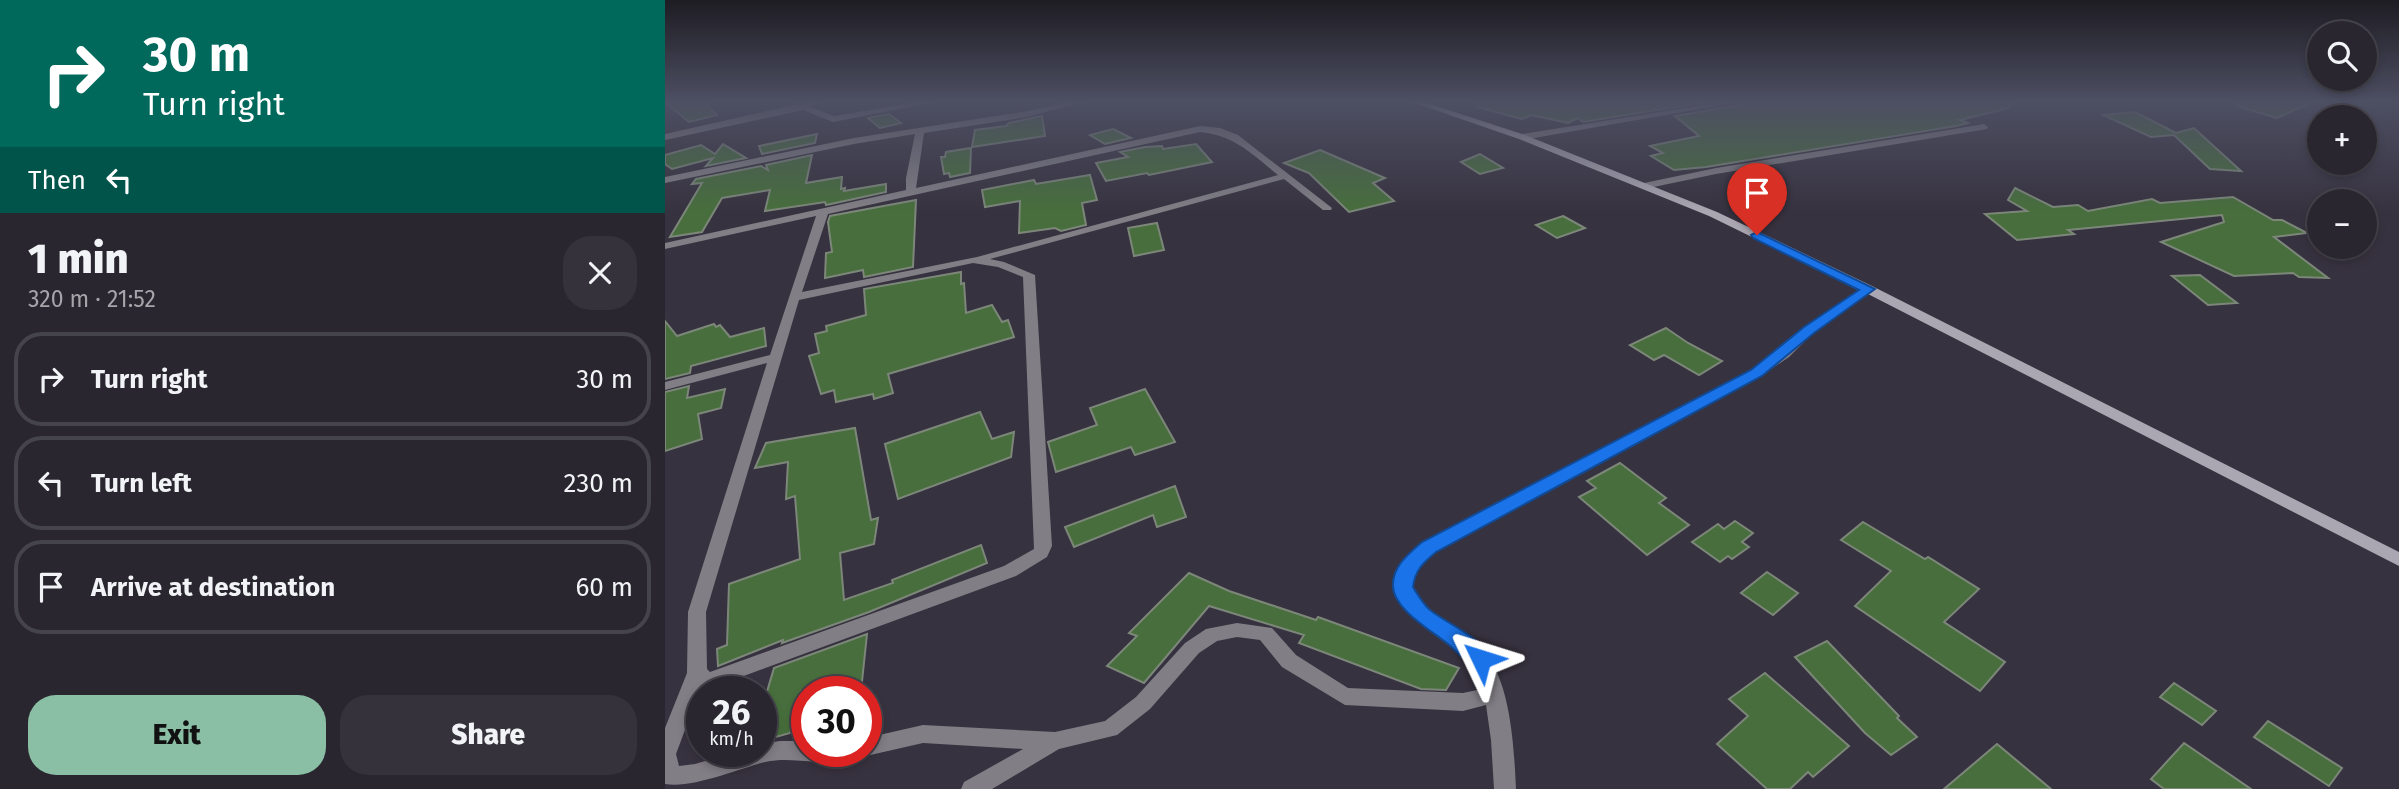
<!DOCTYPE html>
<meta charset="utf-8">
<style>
:root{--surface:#29262f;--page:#35323b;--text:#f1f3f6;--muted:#a5a5aa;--line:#45434b;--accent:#8abfa5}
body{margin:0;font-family:"Fira Sans",sans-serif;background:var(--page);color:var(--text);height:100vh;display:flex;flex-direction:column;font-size:26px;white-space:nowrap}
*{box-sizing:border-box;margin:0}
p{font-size:23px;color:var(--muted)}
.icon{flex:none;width:38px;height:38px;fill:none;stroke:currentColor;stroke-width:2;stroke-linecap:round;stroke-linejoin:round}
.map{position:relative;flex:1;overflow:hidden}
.sheet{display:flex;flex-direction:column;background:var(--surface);width:665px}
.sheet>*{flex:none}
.guide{background:#00695c;color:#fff;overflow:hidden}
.buttons{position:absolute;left:1642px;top:21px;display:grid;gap:14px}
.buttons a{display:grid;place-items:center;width:70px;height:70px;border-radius:50%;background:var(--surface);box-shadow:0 4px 10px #0003,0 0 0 2px var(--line);font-size:35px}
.speed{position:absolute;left:21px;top:676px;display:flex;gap:14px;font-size:35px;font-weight:700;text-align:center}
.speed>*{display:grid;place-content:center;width:91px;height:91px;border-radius:50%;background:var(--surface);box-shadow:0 4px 10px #0003,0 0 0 2px var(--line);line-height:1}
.speed small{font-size:18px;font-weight:400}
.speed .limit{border:10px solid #d22;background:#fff;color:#111}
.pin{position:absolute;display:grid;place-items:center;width:60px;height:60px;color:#fff;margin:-72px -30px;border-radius:50% 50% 50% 0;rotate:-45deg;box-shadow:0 0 7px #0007}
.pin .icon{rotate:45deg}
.me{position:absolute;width:77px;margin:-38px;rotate:311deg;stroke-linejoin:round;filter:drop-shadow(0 0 5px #0008)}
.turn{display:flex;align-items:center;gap:24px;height:147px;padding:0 28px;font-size:32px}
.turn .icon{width:91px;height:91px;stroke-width:2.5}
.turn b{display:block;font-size:49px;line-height:60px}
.then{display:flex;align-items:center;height:66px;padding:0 28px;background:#0003;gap:14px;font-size:26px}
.round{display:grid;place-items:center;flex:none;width:74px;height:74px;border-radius:28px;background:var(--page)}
.head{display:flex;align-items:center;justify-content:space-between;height:119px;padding:0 28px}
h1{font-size:42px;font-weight:800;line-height:52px}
.button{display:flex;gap:14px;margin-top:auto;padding:14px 28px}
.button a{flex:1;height:80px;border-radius:28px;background:var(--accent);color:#111;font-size:28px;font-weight:800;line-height:80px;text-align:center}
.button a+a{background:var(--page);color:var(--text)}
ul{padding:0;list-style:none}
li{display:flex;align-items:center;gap:21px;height:94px;margin:0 14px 10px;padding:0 14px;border:4px solid var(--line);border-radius:28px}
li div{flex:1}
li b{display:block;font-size:26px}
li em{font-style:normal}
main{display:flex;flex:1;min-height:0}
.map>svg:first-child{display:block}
.building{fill:#476e3c;stroke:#7c877a;stroke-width:2}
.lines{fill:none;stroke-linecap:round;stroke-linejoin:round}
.street{fill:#817e85;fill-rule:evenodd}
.secondary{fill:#aba7b2;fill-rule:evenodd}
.route{fill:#1a73e8;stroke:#114b97;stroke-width:2}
</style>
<main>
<section class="sheet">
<div class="guide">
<div class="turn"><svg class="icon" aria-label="right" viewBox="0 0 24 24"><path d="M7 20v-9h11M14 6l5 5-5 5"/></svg><div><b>30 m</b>Turn right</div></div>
<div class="then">Then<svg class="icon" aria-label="left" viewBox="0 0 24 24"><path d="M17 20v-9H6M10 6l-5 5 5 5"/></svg></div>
</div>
<div class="head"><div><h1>1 min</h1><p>320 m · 21:52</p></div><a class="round"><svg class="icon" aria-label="close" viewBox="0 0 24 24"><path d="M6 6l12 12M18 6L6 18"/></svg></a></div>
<ul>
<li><svg class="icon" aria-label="right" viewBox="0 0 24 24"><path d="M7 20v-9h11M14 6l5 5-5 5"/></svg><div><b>Turn right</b></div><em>30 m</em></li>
<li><svg class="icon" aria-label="left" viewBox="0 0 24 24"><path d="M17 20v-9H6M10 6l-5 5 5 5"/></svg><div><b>Turn left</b></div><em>230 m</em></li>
<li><svg class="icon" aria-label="arrive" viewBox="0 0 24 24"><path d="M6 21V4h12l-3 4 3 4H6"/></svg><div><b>Arrive at destination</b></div><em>60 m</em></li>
</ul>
<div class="button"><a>Exit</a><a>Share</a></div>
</section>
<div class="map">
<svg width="1734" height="789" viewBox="0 0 1734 789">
<rect width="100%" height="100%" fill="#37323f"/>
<!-- building -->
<g class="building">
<path d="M0 102H38L52 115 24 122Z"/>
<path d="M813 102H1042L918 122 913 118 903 123 866 115 857 119 812 107Z"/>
<path d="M1078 102H1343L1344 108 1295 120 1303 123 1291 126 1041 167 1009 170 986 156 998 153 985 146 1034 136 1010 116 1075 105Z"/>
<path d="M1573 102H1648L1612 118 1572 106Z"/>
<path d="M1470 112 1511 133 1529 128 1576 171 1545 169 1509 135 1486 137 1438 115Z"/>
<path d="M224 114 236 123 215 128 203 118Z"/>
<path d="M377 116 380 136 307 147 310 130 341 126 344 123Z"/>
<path d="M448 129 466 138 440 144 425 135Z"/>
<path d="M152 134 150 143 97 154 94 146Z"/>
<path d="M58 144 81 158 41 166 48 158 7 169 0 164V155L36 145 50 154Z"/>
<path d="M531 144 547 162 484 175 482 173 441 181 431 163 463 157 455 152 480 147 497 146 498 149Z"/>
<path d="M306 148 305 173 285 177 284 173 279 174 276 157H280L281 152Z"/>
<path d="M655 150 720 178 708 183 729 201 684 212 644 173 619 163Z"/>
<path d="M815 154 838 168 815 174 796 162Z"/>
<path d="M147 155 141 183 177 177 176 189 180 188 179 191 221 184V192L161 205 160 202 100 211 105 190 57 198 37 232 5 237 37 183 27 184 31 179 96 166 103 170 101 165Z"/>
<path d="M425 175 432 200 417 203 421 225 396 231 390 228 354 233 355 201 320 207 317 190 369 180 371 184Z"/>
<path d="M1350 188 1388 207 1413 205 1423 211 1487 199 1495 203 1568 197 1608 220H1617L1642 233 1609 237 1663 278 1634 277 1628 273 1569 276 1496 242 1559 222 1557 215 1403 230 1409 234 1352 240 1320 214 1362 211 1343 200Z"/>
<path d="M251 200 248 267 199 277 198 270 160 278 161 253 167 252 163 222 165 216Z"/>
<path d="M898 216 920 228 892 238 871 225Z"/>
<path d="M492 223 499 250 469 256 463 228Z"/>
<path d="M296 272V284L299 283 301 313 327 305 337 322 343 320 349 337 223 374 228 393 209 399 208 394 171 402 169 390 156 394 144 356 154 353 150 334 162 331 161 326 201 315 199 289Z"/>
<path d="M1535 275 1572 303 1543 305 1507 276Z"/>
<path d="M0 321 12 336 49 324 51 327 55 325 65 337 99 328 101 346 26 366 25 373 0 379Z"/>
<path d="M1001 328 1023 343 1057 361 1034 375 999 355 989 360 965 345Z"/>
<path d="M24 386 22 398 60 389 56 408 33 414 37 439 0 451V392Z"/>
<path d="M480 389 510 442 470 455 466 447 391 472 383 442 432 425 425 408Z"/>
<path d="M315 412 327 439 349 432 346 457 233 499 220 444Z"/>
<path d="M190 428 206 520 213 518 209 544 175 553 179 600 228 583 227 580 316 545 322 563 204 612 117 643 118 640 53 666 52 649 62 645 64 584 135 559 130 496 121 499 123 462 90 468 101 443Z"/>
<path d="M955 463 1001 498 994 503 1024 525 982 555 914 497 931 488 922 481Z"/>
<path d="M510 486 521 517 492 527 488 515 409 547 400 527Z"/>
<path d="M1070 521 1088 533 1077 542 1084 547 1067 559 1063 556 1055 562 1027 542 1053 524 1059 529Z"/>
<path d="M1198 522 1260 559 1263 557 1314 589 1279 622 1340 662 1315 691 1190 606 1226 571 1176 540Z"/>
<path d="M1102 572 1133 593 1108 615 1076 593Z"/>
<path d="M524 573 564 591 651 620 653 617 794 668 781 690 756 689 634 643 639 635 544 606 479 683 442 666 472 636 464 633Z"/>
<path d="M202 634 196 691H136L125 733 96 741V712L109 668Z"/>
<path d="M1162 641 1234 716 1232 718 1252 737 1226 755 1200 733 1130 657Z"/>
<path d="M1100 673 1184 746 1148 777 1143 772 1125 789H1102L1052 744 1083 716 1064 699Z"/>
<path d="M1509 683 1551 711 1537 725 1495 697Z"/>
<path d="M1603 721 1677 768 1664 786 1589 737Z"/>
<path d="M1519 743 1586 789H1499L1486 779Z"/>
<path d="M1332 744 1386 789H1279Z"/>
</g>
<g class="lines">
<!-- street -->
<g class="street">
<path d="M143 102H153L146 107 169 116 253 102H270L168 122 138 110 0 140V134Z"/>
<path d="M404 102H418L362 117 259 133 251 188 535 126 555 128 573 135 667 208 666 210H658L619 179 325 259 339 262 370 275 387 546 382 557 351 576 49 687 42 689 36 687 11 754 14 766 30 764 74 751H96V744L115 741H142V751H201V738L258 725 390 732 440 721 471 697 520 643 541 629 572 623 607 628 631 655 683 688 798 693 817 689 806 663 751 620 729 589C732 569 743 556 758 543L1086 370 1114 351 1140 327 1199 286 1203 285 1209 289 1148 333 1124 357 1096 376 770 551 752 570 747 588C764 615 790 625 813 645 846 674 849 747 851 789H829L826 740 821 705 798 711 680 705 617 667 595 640 572 637 552 641 534 653 485 709 452 735 394 749 327 789H296L299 782 358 749 258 743 201 756 194 754 192 758C163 769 131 755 100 762 73 769 26 789 0 784V728L22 673 23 612 102 363 0 390V382L105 355 151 216 0 249V243L241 190V178L250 134 189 144 0 183V177L189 138 362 111ZM535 132C569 135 587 154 613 175L312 257 137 292 163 214ZM308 263 333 267 358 277 369 549 339 566 45 672 42 669 41 612 134 300Z"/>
<path d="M1057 102H1075L857 140 853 137 857 134Z"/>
<path d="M1319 124 1323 127 1322 129 1051 174 979 189 974 186 979 183 1051 168Z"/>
</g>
<!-- secondary -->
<path class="secondary" d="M747 102H759L860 135 1052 212 1207 286 1734 552V566L1199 292 1044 216 854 139Z"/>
</g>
<!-- sky -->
<linearGradient id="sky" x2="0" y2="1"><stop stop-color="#1e1c23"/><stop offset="0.48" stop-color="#4d4f63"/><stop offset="1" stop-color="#4d4f63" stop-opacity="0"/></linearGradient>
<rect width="1734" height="212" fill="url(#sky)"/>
<!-- route -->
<path class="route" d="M1092 232 1210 289 1149 333 1097 376 771 552C758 563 750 570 748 587 753 595 758 604 765 610 784 625 815 636 826 659L823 666C818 668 813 669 808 666 799 660 791 651 783 644 767 631 728 609 728 586 727 567 743 554 757 542L1086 370 1139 327 1194 290 1088 238 1086 235Z"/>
</svg>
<div class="buttons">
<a><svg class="icon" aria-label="search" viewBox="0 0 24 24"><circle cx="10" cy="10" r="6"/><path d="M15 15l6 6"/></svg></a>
<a>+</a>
<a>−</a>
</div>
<div class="speed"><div>26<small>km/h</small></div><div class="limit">30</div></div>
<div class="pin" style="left:1092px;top:235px;background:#d93025"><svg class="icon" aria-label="arrive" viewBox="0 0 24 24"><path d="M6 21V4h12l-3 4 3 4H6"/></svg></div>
<svg class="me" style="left:816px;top:659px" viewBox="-20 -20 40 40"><path d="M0-17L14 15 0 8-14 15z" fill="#1a73e8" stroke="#fff" stroke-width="4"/></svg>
</div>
</main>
